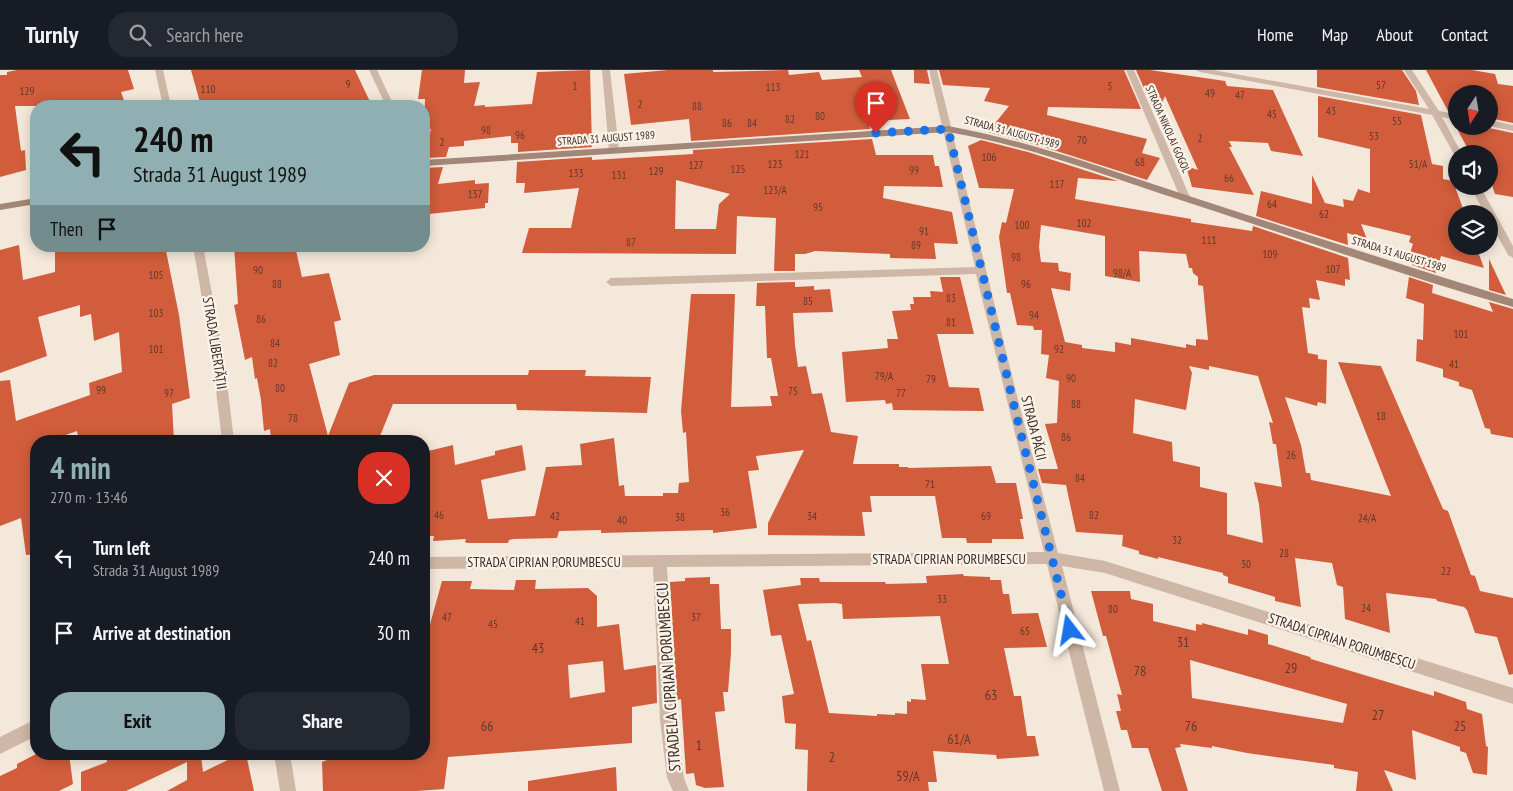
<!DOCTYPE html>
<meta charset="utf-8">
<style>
:root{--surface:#171b24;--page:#242831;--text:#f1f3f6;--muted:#9ea1a6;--line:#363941;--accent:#90afb2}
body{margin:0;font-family:"PT Sans Narrow",sans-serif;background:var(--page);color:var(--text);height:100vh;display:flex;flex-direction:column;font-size:19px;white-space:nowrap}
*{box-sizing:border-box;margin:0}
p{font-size:16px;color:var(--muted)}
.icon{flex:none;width:28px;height:28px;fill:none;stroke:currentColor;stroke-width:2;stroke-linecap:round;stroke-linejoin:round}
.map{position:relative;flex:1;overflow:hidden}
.details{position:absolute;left:30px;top:365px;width:400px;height:325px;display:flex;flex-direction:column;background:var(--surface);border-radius:20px;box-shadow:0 2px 12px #0003}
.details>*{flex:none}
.guide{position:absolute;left:30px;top:30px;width:400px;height:152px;border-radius:20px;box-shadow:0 2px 12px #0003;background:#90afb2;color:#111;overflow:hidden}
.needle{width:32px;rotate:192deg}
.fabs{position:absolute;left:1448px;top:15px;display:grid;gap:10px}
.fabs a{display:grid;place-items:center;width:50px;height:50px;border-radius:50%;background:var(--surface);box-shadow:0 2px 12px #0003;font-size:25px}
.pin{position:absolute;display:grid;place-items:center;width:42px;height:42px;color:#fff;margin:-51px -21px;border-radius:50% 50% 50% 0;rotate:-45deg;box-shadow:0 0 5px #0007}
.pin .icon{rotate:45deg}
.me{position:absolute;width:55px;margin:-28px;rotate:346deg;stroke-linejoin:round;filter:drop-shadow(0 0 4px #0008)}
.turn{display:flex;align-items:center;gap:18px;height:105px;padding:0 20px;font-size:22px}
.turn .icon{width:65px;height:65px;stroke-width:2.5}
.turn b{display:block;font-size:35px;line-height:42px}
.then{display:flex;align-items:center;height:48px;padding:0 20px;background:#0003;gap:10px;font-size:19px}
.round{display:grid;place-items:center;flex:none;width:52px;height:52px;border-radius:20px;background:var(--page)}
.headline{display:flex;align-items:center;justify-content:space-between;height:85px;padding:0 20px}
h1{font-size:30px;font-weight:800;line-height:38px;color:var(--accent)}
.action{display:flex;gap:10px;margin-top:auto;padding:10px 20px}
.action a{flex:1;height:58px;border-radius:20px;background:var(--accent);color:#111;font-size:20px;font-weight:800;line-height:58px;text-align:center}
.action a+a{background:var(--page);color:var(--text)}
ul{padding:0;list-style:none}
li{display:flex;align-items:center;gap:15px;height:75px;padding:0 20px}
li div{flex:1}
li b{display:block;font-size:19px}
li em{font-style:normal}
header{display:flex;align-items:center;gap:30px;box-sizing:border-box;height:70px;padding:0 25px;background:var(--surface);border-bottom:1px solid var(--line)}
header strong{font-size:24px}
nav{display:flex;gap:28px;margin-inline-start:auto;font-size:18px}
.search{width:350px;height:45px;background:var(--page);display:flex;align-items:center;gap:12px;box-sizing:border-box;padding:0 18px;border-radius:20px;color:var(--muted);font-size:19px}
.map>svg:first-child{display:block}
.building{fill:#d15d3c;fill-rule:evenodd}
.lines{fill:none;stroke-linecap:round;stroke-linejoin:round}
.minor{fill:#ceb7a6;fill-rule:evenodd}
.secondary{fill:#a28677;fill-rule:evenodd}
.route{stroke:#1a73e8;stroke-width:9;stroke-dasharray:0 16.2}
.labels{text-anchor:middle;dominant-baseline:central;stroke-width:4.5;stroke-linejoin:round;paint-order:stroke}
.number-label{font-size:11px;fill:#5f392c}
.far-street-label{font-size:11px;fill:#392d27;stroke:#fbf2e8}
.street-label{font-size:14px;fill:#392d27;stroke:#fbf2e8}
.near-number-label{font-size:14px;fill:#5f392c}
.near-street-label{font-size:16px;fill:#392d27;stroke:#fbf2e8}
</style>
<header>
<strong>Turnly</strong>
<div class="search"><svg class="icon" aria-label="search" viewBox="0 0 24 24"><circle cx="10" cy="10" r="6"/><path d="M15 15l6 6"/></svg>Search here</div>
<nav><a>Home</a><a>Map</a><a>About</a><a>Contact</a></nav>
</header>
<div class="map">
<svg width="1513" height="721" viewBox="0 0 1513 721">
<rect width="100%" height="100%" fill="#f4e8db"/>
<!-- building -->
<g class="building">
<path d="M17 0H128L134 19 121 22 126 36H15L21 81 25 80 26 100 0 107V5H7V2Z"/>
<path d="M191 0H355L372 36H201Z"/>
<path d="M422 0H465L464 13 480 12 474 36 485 35V37L532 34 537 2 590 0 592 77 518 82V73H511V66L464 71V76L449 77 446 87 425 88 431 59 424 60 425 29H418Z"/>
<path d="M668 0H713V2L788 0 789 5 819 2 822 10 862 7 859 0H891L910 49 868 51 870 59 691 71 689 49 631 55 624 4Z"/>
<path d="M914 0H927L930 14 914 13Z"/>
<path d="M939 0H1124L1141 39 1048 37 1047 45 1147 69 1142 83 1160 88 1147 110 1041 76 988 62 1009 36 984 31 990 18 943 15Z"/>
<path d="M1136 0H1150L1225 11 1227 16 1273 20 1303 86 1271 81 1268 73 1229 71 1232 77H1229L1254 125 1192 117 1186 96 1198 100 1165 26 1159 40 1153 39Z"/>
<path d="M1317 0H1402L1416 21 1419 35 1317 17Z"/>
<path d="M1426 0H1472L1495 4 1498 14 1513 16V53L1489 48V24H1456V42L1448 41Z"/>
<path d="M1318 26 1421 45 1432 94 1443 96V109L1453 111 1465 144H1456V176H1476L1484 198 1441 186 1436 203 1412 195 1414 184 1410 183 1413 174 1409 172 1411 166 1361 154 1367 169 1347 163 1348 175 1256 146 1261 121 1312 134V105L1325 133 1344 137 1343 129 1353 131 1358 119 1370 123V79L1318 67Z"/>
<path d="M1453 51 1456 52V56H1473L1489 60V58L1513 63V127L1495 124 1489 106V84L1470 83Z"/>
<path d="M872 69 876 85H933L935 96H939L943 117 884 116 883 128 952 142 958 174 934 173 936 189 890 188V184L815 181 805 184H795V201H774L776 148 737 146 736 184 522 183 529 158H571L579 118 524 123 525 113H516L517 92 592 87V90L693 84V80ZM676 110 730 124 719 134 716 159H675Z"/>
<path d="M981 70 1028 82 1118 111 1078 108 1075 129 1191 149V152L1252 161 1253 156 1348 188 1350 210 1345 209V216L1316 210 1320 230 1309 228 1310 238 1302 237 1308 283 1318 285V289L1327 290 1326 334 1318 332 1317 336 1285 327 1301 375 1306 403H1310L1311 410 1391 426 1338 292 1381 296 1443 439 1448 441 1471 505 1475 506 1480 521 1513 528V604L1509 605 1497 567 1475 563 1467 540 1464 537 1437 531 1436 529 1386 523 1390 563 1345 549 1343 517 1337 515 1332 493 1295 488 1301 537 1275 531V527L1228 513V507L1223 505V503L1158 487V489L1139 484V481L1122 476 1123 465 1076 462 1066 415 1042 413 1038 399H1058L1045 354 1057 353 1059 311 1046 308 1049 285 1041 284 1042 260H1034L1033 256 1017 255 1010 223H1007L999 167 1002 152 1006 153 1014 119 979 118 968 76ZM1041 155 1105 166V206L1140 212 1139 181 1186 184 1189 198H1192L1193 203 1198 207V215L1203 216 1208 270 1196 269V276L1186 274V278L1131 268V275L1115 272V282L1082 278V275L1065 272 1051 218 1070 221 1071 203 1059 201 1058 193 1041 192 1039 177ZM1189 296 1209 300V296L1258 306 1273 353 1269 352 1273 374H1276L1282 417 1254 412 1259 434 1263 473 1227 464V423L1200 417V397L1173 391 1172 372 1133 363 1135 329 1186 340 1192 303Z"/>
<path d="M443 97 438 114 475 110V114L489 113 488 133H485V138L429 144 428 147 424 146V98Z"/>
<path d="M19 175 23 210 55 202V176H165L179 245 190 328 172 334 174 371H79L77 361 49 371H36V484L26 485 21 448 0 456V311L10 310 16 351 90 325 89 313 122 302 119 262 94 271 91 244 80 247V235L38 247 47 286 0 303V180Z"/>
<path d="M234 176H295L302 207 329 203 341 250 334 252 340 285 309 294 328 366 349 313 374 305H528L529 300H586L585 306 651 307 647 343 517 340 516 334H393L378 371H271L270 359 264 361 261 330 257 308 255 309 252 287 245 290 234 235 238 234Z"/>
<path d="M1489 189 1506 225 1489 220Z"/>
<path d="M940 207H960L974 264H937L949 317 979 318 984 341 893 340 892 333 886 334 885 330 846 332 842 282 888 278 887 269H898L892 241 911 240 910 234H914L913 227H931L930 221 943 222Z"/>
<path d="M1409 207 1433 215 1432 223 1493 242 1489 232 1513 239V368L1491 364 1490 359 1485 358 1472 320 1459 316V312L1443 307V299L1416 291 1417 269 1423 270 1424 234 1406 228Z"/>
<path d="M795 212V217L814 216V220L830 219 833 242 793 243 795 275 798 297 806 296 812 324 822 323 831 362 858 366 853 394H899V397H908V398L991 396 996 413H1016L1023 449H1020L1024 469H992V473H967L966 468H942L935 426H870L872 442H862L865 466 768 465V453L804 380 756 386 759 400 748 401 757 458 713 463V460L601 463V460L559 461 557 468 513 469 509 470 508 473H467L465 472 466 469 433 471 434 466H424V382L453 375 455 395 495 385V381L522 375 526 400 481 410 488 449 535 446 546 397 582 395 580 374 614 368 619 416 624 415 625 426H663V423H678L679 413 689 412 686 362 683 363 681 341 691 224H735L731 337 772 336 770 326H778L771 288H767L765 236H756L757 213Z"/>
<path d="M963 504 964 506 990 507V510H1001L1003 524H1009L1012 544 1038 543 1047 577 1004 578 1014 626H1021L1027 666H1035L1039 686 997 689 996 685 933 681 937 712H928L929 721H807L808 680 795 679 796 654 785 653 782 626 794 624 781 565 771 566 763 520 801 515 800 508H819L820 512H885L886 514 927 513 926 506ZM835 533 842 534 843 549 940 546 949 594H921L926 630 911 629V632L907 631V644L895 643V645L877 644V646L829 643 811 570 807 571 798 534Z"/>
<path d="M710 507V514H719L721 559H731V583L728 622H723L725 641 715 642 724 717 705 718 696 715 694 703 686 704 681 629 677 630 670 512 685 511V508Z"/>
<path d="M516 510H536L535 519 588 518 597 526V557L619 554 624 600 656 595 657 633 632 637V673L448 687 444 719 417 721H323L322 692 327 690V684H385V686L424 684V558H429L442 511H472L470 519 514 520ZM603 591 605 622 570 628 568 595Z"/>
<path d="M1091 521H1130L1131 529 1153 534V551L1196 561V554L1202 555V553L1248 565V559L1268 565V574L1310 587 1311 589 1434 626V621L1466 632 1467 639 1482 644 1486 676 1488 677 1487 705 1473 703 1466 683 1460 681V677L1412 660 1416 710 1384 700 1393 721H1356L1358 702 1334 698V695L1247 683 1212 676V678L1180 674 1181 677 1175 678 1188 721H1162L1148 678H1132L1127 660H1121L1116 641H1121L1117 624 1122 625 1106 566H1103ZM1190 590 1347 634 1343 653 1192 628Z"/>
<path d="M36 684H69L73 714 59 721H0V706L17 698V694Z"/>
<path d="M106 684H204L201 685 203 702 240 684H246L254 721H167L187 710V692L126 721H81V702L107 692Z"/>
<path d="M616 697 617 721H528V711Z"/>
</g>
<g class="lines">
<!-- minor -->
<g class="minor">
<path d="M155 0H163L171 36H163Z"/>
<path d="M369 0H377L394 36H386Z"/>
<path d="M602 0H610L619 80 614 83 609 80Z"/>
<path d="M929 0H937L1017 326 1058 483 1105 491 1513 618V634L1105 503 1062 496 1120 721H1104L1047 494 667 497 676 650 684 708 689 721H673L667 708 660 650 653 497 424 499V487L1044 482 976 204 611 216 606 212 611 208 975 197Z"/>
<path d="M1126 0H1134L1190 127 1188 129H1182L1180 127Z"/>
<path d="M1196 0H1213L1429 39 1404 0H1412L1439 41 1456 44V50L1442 47 1462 84H1456L1455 86 1432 45 1200 2Z"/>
<path d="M1489 50 1513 55V61L1489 56Z"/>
<path d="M1470 116H1480L1513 176V188L1508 185 1489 150V144H1485Z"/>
<path d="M193 176H203L224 287 234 371H222L212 287Z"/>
<path d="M36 649V666L0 684V667Z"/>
<path d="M274 684H290L296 721H280Z"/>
</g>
<!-- secondary -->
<g class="secondary">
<path d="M948 56C1031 71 1112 101 1192 127 1299 162 1406 196 1513 229V237C1394 203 1277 161 1159 123 1090 100 1020 74 948 62L424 96V90Z"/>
<path d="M36 128V134L0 140V134Z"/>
</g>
</g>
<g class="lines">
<!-- route -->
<path class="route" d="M876 63 948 59 1016 344 1070 560"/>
</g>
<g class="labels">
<!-- number labels -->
<g class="number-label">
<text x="348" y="14">9</text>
<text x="1381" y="15">57</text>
<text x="575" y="16">1</text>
<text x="1110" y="16">5</text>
<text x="773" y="17">113</text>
<text x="208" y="19">110</text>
<text x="27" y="21">129</text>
<text x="1210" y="23">49</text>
<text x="1240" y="25">47</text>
<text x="640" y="34">2</text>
<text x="697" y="36">88</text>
<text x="1331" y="41">43</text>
<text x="1272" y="44">45</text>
<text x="820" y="46">80</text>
<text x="790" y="49">82</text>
<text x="1397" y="51">55</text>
<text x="727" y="53">86</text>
<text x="752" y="53">84</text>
<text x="486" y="60">98</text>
<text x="520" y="65">96</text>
<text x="1374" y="66">53</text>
<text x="1200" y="68">2</text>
<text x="1082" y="70">70</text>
<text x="442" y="72">2</text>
<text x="802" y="84">121</text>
<text x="989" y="87">106</text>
<text x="1140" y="92">68</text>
<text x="775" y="94">123</text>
<text x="1418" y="94">51/A</text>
<text x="696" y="95">127</text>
<text x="738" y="99">125</text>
<text x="914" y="100">99</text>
<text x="656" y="101">129</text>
<text x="576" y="103">133</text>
<text x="619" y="105">131</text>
<text x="1229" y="108">66</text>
<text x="1057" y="114">117</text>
<text x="775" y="120">123/A</text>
<text x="475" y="124">137</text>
<text x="1272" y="134">64</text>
<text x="818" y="137">95</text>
<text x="1324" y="144">62</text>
<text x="1084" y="153">102</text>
<text x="1022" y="155">100</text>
<text x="924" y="161">91</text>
<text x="1209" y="170">111</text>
<text x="631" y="172">87</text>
<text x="916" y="175">89</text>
<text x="1270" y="184">109</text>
<text x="1016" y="187">98</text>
<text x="1333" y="199">107</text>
<text x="258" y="200">90</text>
<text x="1122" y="203">98/A</text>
<text x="156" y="205">105</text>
<text x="277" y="214">88</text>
<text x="1026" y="214">96</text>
<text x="951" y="228">83</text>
<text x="808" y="231">85</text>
<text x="156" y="243">103</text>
<text x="1034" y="245">94</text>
<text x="261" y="249">86</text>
<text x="951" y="252">81</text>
<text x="1461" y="264">101</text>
<text x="275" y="273">84</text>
<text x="156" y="279">101</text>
<text x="1059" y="279">92</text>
<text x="273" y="293">82</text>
<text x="1454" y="294">41</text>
<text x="884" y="306">79/A</text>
<text x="1071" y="308">90</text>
<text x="931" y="309">79</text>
<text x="280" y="318">80</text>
<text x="101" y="320">99</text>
<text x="793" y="321">75</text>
<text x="169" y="323">97</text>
<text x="901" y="323">77</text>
<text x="1076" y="334">88</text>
<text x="1381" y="346">18</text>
<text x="293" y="348">78</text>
<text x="1066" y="367">86</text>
<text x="1291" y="385">26</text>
<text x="1080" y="408">84</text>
<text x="930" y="414">71</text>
<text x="725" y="442">36</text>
<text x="439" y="445">46</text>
<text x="1094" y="445">82</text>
<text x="555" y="446">42</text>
<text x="812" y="446">34</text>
<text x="986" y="446">69</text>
<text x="680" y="447">38</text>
<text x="1367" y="448">24/A</text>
<text x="622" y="450">40</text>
<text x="1177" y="470">32</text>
<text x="1284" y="483">28</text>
<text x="1246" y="494">30</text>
<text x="1446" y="501">22</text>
<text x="942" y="529">33</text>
<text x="1366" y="538">24</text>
<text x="1113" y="539">80</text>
<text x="447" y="547">47</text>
<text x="696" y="547">37</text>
<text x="580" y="551">41</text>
<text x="493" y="554">45</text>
<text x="1025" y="561">65</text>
</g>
<!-- far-street labels -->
<g class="far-street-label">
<text transform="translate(1168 59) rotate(66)">STRADA NIKOLAI GOGOL</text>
<text transform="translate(1012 62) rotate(15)">STRADA 31 AUGUST 1989</text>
<text transform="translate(606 68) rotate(-4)">STRADA 31 AUGUST 1989</text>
<text transform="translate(1399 184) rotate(17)">STRADA 31 AUGUST 1989</text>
</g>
<!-- street labels -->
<g class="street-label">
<text transform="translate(215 273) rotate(81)">STRADA LIBERTĂȚII</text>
<text transform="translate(1034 358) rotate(76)">STRADA PĂCII</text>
<text x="949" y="489">STRADA CIPRIAN PORUMBESCU</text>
<text x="544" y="492">STRADA CIPRIAN PORUMBESCU</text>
<text transform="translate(1342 571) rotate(18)">STRADA CIPRIAN PORUMBESCU</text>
</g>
<!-- near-number labels -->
<g class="near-number-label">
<text x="1183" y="572">31</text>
<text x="538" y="578">43</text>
<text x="1291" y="598">29</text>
<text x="1140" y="601">78</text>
<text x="991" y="625">63</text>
<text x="1378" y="645">27</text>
<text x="487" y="656">66</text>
<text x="1191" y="656">76</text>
<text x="1460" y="656">25</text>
<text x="959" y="669">61/A</text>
<text x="699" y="675">1</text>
<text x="832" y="687">2</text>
<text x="908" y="706">59/A</text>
</g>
<!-- near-street labels -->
<g class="near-street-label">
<text transform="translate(668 607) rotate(-94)">STRADELA CIPRIAN PORUMBESCU</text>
</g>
</g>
</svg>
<div class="fabs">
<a><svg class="needle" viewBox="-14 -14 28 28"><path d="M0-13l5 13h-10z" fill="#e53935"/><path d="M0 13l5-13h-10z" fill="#9ea1a6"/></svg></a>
<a><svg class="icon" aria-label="sound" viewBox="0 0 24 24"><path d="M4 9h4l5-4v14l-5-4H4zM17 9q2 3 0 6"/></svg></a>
<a><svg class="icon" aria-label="layers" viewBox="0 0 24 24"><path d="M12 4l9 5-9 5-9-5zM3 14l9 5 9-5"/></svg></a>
</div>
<div class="pin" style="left:876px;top:63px;background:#d93025"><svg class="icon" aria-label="arrive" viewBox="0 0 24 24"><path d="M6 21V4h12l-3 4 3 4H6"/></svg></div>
<svg class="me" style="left:1070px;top:560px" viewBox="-20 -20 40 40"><path d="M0-17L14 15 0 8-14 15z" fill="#1a73e8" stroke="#fff" stroke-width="4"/></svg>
<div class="guide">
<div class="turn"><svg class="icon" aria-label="left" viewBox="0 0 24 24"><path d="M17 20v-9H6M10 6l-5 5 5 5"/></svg><div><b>240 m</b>Strada 31 August 1989</div></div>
<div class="then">Then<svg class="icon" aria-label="arrive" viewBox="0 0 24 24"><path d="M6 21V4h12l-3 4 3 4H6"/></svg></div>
</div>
<section class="details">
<div class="headline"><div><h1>4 min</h1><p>270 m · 13:46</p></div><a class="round" style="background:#d93025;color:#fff"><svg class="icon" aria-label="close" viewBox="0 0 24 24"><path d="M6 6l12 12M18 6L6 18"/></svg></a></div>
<ul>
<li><svg class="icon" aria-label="left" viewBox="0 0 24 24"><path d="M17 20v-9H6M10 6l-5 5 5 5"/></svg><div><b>Turn left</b><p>Strada 31 August 1989</p></div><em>240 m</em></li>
<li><svg class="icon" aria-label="arrive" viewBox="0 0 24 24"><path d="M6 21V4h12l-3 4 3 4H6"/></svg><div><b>Arrive at destination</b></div><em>30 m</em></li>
</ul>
<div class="action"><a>Exit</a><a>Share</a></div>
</section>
</div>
